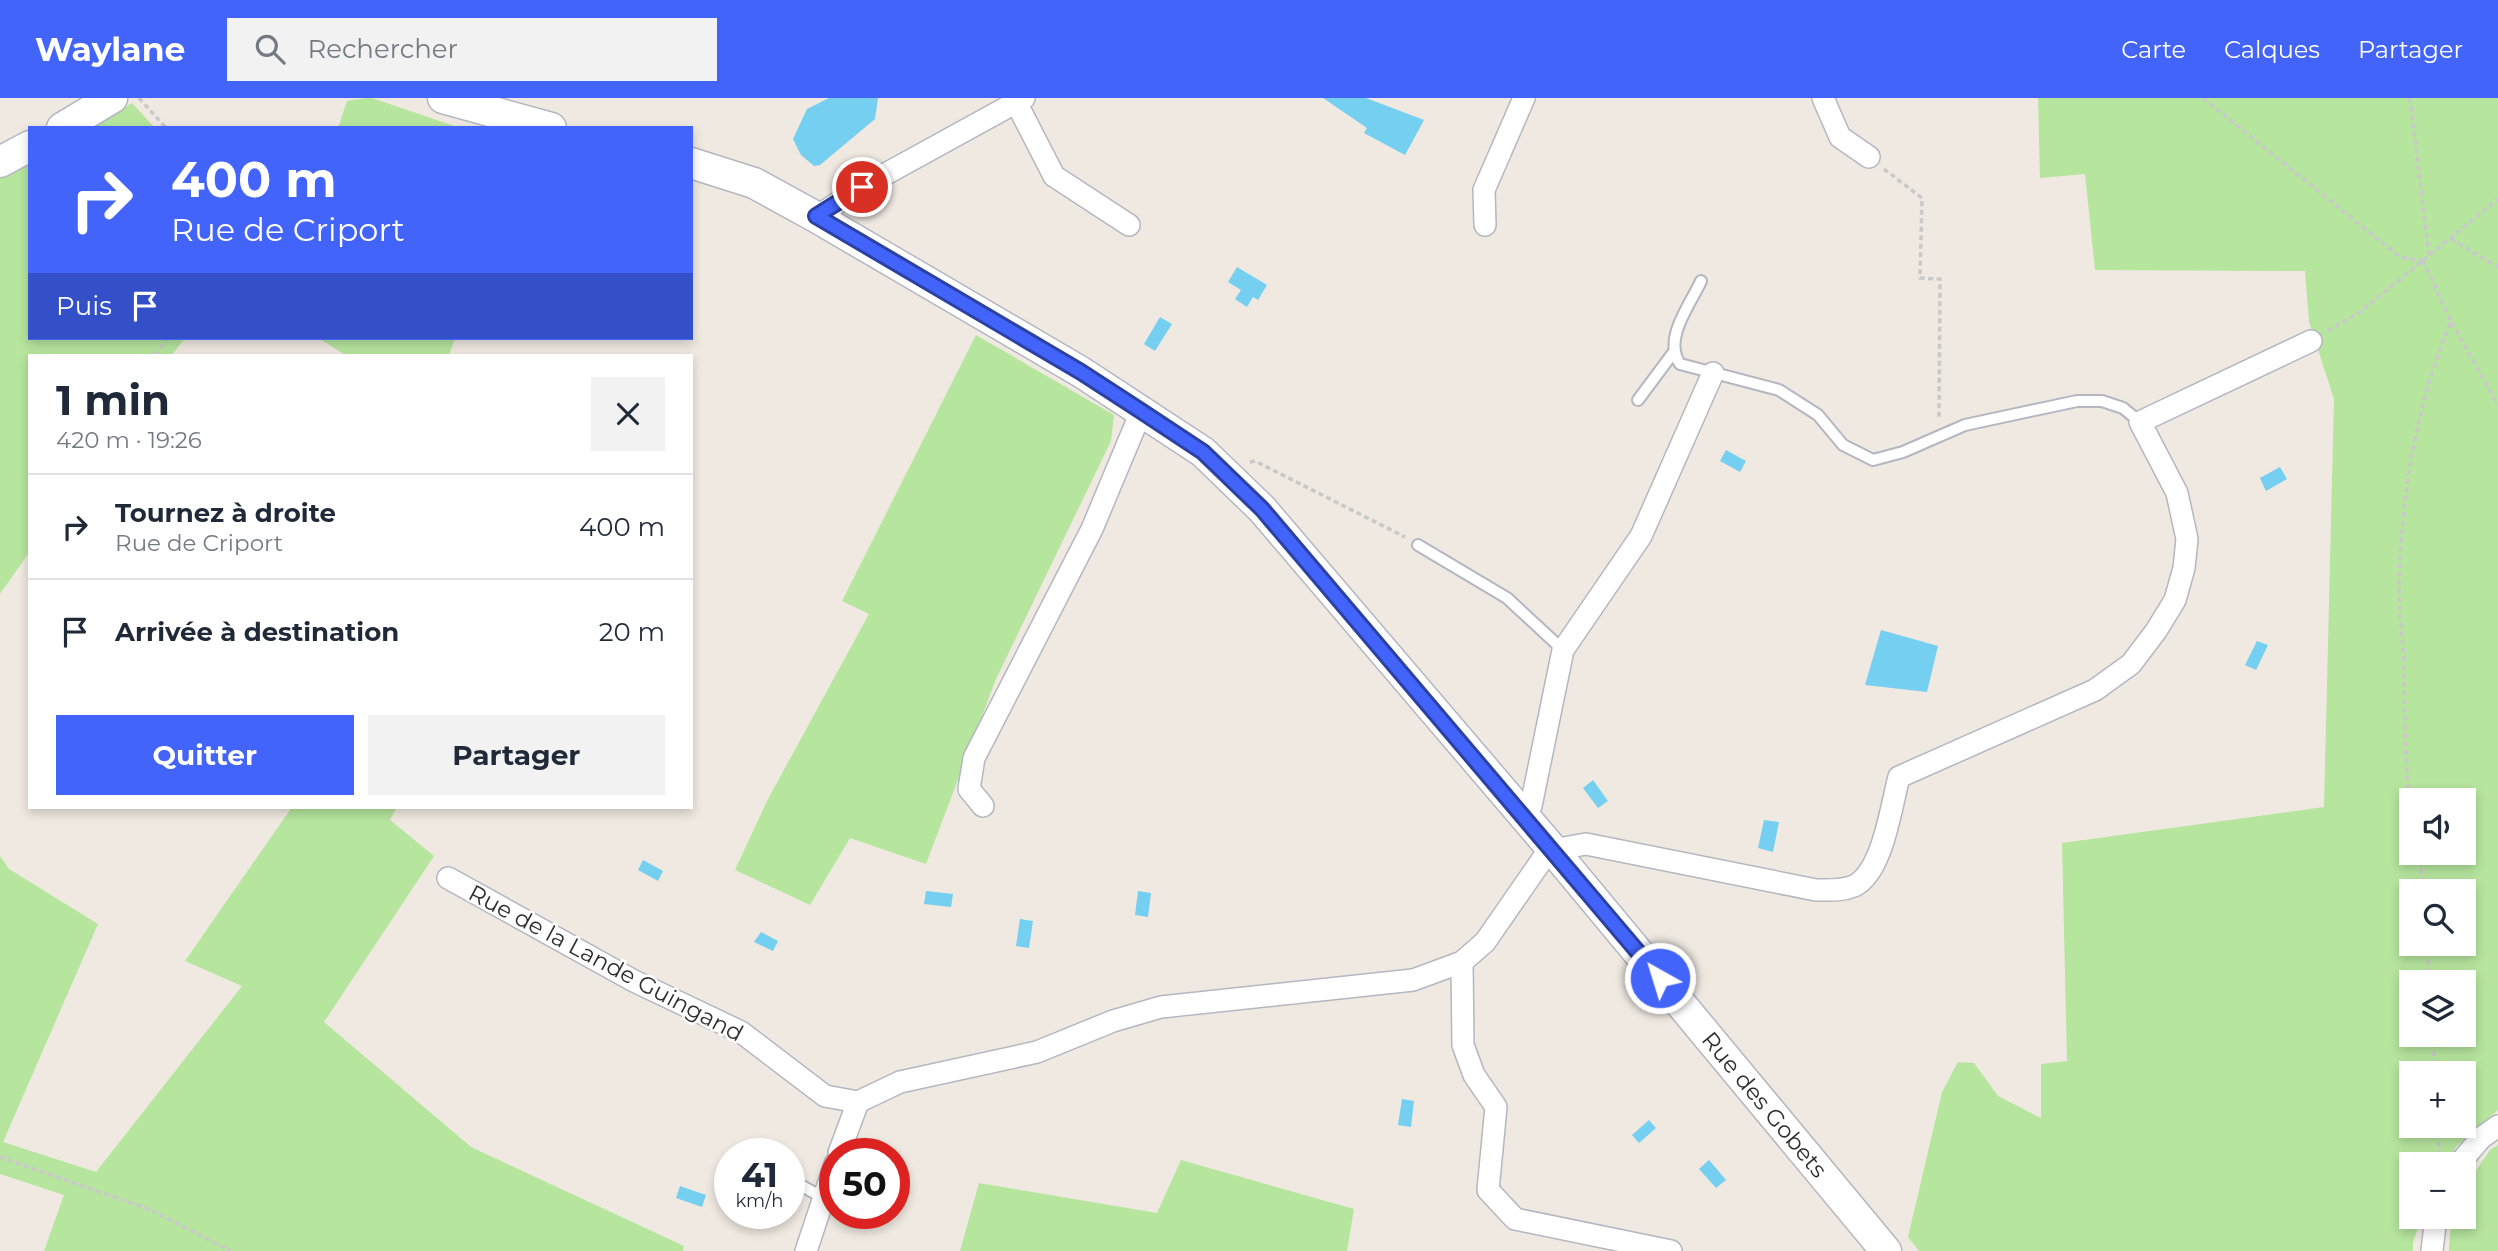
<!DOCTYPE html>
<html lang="fr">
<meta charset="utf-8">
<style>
:root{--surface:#fff;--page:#f2f2f3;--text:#1f2937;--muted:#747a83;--line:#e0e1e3;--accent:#4264fb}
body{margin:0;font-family:Montserrat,sans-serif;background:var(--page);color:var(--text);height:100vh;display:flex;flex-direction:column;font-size:26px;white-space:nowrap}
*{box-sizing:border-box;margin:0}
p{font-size:23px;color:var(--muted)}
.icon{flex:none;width:38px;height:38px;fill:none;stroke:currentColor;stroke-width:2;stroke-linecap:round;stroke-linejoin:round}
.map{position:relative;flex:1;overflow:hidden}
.drawer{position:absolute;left:28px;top:256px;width:665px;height:455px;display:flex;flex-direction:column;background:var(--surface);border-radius:0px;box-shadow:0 4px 10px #0003}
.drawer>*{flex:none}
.guide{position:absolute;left:28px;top:28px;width:665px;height:214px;border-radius:0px;box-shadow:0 4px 10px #0003;background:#4264fb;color:#fff;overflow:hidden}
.buttons{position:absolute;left:2399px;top:690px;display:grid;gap:14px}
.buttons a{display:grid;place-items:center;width:77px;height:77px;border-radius:0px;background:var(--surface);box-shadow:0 4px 10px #0003;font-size:35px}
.speed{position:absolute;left:714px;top:1040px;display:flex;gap:14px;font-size:35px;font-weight:700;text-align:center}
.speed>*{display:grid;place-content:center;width:91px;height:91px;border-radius:50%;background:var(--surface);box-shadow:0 4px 10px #0003;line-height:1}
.speed small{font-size:18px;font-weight:400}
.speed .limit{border:10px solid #d22;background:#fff;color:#111}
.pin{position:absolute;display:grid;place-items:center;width:60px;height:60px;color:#fff;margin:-30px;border:4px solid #fff;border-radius:50%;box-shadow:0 2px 7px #0007}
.me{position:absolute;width:77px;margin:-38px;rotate:321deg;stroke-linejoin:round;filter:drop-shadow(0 0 5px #0008)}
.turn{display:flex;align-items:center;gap:24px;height:147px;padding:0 28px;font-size:32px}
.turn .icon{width:91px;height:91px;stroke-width:2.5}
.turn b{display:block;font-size:49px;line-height:60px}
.then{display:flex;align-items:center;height:66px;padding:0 28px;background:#0003;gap:14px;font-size:26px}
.round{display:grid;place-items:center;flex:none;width:74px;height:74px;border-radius:0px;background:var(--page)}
.summary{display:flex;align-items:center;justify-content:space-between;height:119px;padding:0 28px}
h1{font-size:42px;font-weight:700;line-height:52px}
.action{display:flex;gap:14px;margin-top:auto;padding:14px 28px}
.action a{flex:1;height:80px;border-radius:0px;background:var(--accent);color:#fff;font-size:28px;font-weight:700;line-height:80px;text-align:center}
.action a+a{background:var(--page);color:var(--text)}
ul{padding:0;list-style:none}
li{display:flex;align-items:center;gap:21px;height:105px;padding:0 28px;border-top:2px solid var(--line)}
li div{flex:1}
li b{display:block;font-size:26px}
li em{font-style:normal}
header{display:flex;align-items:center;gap:42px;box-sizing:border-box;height:98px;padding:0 35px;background:var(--accent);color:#fff}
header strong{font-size:33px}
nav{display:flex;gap:38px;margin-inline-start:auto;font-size:24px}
.search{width:490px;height:63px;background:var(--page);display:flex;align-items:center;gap:18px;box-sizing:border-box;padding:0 24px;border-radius:0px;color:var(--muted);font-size:26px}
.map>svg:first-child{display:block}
.green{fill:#b6e59e;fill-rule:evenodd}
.water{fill:#75cff0}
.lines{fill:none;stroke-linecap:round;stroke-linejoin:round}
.lane-casing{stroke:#b4b7c1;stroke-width:14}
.street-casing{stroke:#b4b7c1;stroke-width:24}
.secondary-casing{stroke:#b4b7c1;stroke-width:33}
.path{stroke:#c9c9c9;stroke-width:3.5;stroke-dasharray:5 3.5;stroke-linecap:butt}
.lane{stroke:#fff;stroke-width:10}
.street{stroke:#fff;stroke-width:21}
.secondary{stroke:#fff;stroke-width:30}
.route-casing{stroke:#2b41a3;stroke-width:18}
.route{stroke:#4264fb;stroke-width:12}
.labels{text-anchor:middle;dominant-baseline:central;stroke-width:5;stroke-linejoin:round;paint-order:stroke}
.street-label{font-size:23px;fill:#2e2e2e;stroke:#fff}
</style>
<header>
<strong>Waylane</strong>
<div class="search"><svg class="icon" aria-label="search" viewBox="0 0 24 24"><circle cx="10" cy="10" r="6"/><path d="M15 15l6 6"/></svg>Rechercher</div>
<nav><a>Carte</a><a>Calques</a><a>Partager</a></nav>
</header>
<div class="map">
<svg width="2498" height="1153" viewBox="0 0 2498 1153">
<rect width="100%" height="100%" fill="#efe9e1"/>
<!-- green -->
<g class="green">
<path d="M367 0H372L460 30H338L347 3Z"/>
<path d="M2038 0H2498V1012L2456 1049 2446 1066H2412V1118H2422L2413 1144V1153H1919L1908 1139 1942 994 1958 964 1974 965 1998 998 2041 1020V966L2067 963 2062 745 2324 709 2334 301 2309 224 2305 173 2095 172 2085 76 2040 80ZM2412 702H2464V754H2412ZM2412 793H2464V845H2412ZM2412 884H2464V936H2412ZM2412 975H2464V1027H2412Z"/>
<path d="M132 5 155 30H91Z"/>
<path d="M30 61V240H185L172 257H30V453L0 496V76Z"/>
<path d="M976 237 1114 317 1111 343 996 581 926 766 850 740 810 807 735 772 767 703 869 516 842 503Z"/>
<path d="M319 240H455L449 257H345Z"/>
<path d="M292 709H397L390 722 434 758 324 924 471 1049 684 1148 683 1153H44L64 1097 0 1076V758L9 771 98 826 3 1044 96 1074 242 888 185 863Z"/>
<path d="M2498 1047V1153H2449L2450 1134 2455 1118H2464L2465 1089 2490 1052Z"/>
<path d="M1181 1062 1354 1111 1347 1153H960L979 1085 1157 1115Z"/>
</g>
<!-- water -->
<g class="water">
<path d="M829 0H878L875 21 820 67 814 68 801 57 793 41 807 11Z"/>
<path d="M1323 0H1366L1424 22 1405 57 1364 35 1367 30Z"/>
<path d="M1237 169 1267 187 1258 202 1253 199 1247 209 1235 201 1241 192 1228 184Z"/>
<path d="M1160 219 1172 226 1155 253 1144 246Z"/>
<path d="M1726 352 1746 363 1740 374 1720 363Z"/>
<path d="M2280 369 2287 381 2266 393 2260 380Z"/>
<path d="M1881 532 1938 548 1927 594 1865 587Z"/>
<path d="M2257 543 2268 547 2256 572 2245 567Z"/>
<path d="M1593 682 1608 703 1598 710 1583 690Z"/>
<path d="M1764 722 1779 724 1773 754 1758 750Z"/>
<path d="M643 762 663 773 658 783 638 772Z"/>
<path d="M926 793 953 796 951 809 924 806Z"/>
<path d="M1138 793 1151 795 1148 819 1135 817Z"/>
<path d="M1020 821 1033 823 1029 850 1016 848Z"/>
<path d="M761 834 778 843 773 853 754 844Z"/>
<path d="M1402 1001 1414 1003 1411 1029 1398 1027Z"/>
<path d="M1649 1022 1656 1030 1639 1045 1632 1037Z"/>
<path d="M1709 1062 1726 1082 1716 1090 1699 1071Z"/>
<path d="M680 1088 706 1097 702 1109 676 1100Z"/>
</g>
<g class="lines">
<!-- lane casing -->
<g class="lane-casing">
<g id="lane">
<path d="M1701 183C1689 209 1663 241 1680 266L1779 292 1818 317 1843 347 1873 362 1903 354 1965 327 2077 303H2102L2123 310 2140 324"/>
<path d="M1638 302 1673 255"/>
<path d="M1418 447 1507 500 1563 552"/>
<path d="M789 1081 822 1099"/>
</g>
</g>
<!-- street casing -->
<g class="street-casing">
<g id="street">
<path d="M1823 0 1840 39 1869 59"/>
<path d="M1016 4 1054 78 1129 127"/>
<path d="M816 119 862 89 1024 0"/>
<path d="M1485 127 1484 92 1524 0"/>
<path d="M983 708 969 691 974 660 1092 431 1141 314"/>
<path d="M1523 716 1531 708 1563 552 1641 438 1713 275"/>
<path d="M448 780 634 883 741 934 825 998 858 1004 900 984 1037 954 1113 923 1161 909 1413 882 1462 864 1485 844 1544 759 1553 752 1586 746 1816 792C1829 792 1842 793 1854 788 1883 774 1891 708 1899 679L2095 592 2131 566 2156 533 2175 502 2184 470 2187 441 2177 395 2140 324 2311 243"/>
<path d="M1462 864 1463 947 1474 977 1496 1009 1488 1092 1515 1121 1671 1153"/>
<path d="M839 1055 858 1004"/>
<path d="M2459 1066 2481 1040 2498 1028"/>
<path d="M806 1153 835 1066"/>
<path d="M2432 1153 2436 1118"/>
</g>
</g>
<!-- secondary casing -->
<g class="secondary-casing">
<g id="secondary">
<path d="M443 0 551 30"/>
<path d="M62 30 112 0"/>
<path d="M0 64 30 48"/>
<path id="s1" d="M691 65 754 85 816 119 1081 274 1203 354 1262 411 1553 752 1886 1153"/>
</g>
</g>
<!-- path -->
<g class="path">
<path d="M139 0 166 30"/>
<path d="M2203 0 2400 159 2423 163"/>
<path d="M2410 0 2429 158"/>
<path d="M1884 71 1922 100 1920 180 1940 181 1939 322"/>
<path d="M2451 141 2498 169"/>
<path d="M2423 163 2451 223 2498 307"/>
<path d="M2328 233 2360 214 2498 101"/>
<path d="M155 257 168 240"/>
<path d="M1250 364 1255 363 1405 439"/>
<path d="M2412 716C2404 666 2405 617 2404 567 2403 539 2398 510 2399 482 2402 394 2417 304 2451 223"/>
<path d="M2418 754 2424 793"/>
<path d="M2427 845 2430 884"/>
<path d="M2433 936 2435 975"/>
<path d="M2437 1027 2439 1060"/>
<path d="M0 1059 151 1112 231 1153"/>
</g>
<!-- lane -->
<use href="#lane" class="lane"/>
<!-- street -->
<use href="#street" class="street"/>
<!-- secondary -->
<use href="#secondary" class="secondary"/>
</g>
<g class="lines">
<!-- route casing -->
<g class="route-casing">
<path id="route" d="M862 89 816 118 1081 274 1141 313 1203 354 1262 411 1660 880"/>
</g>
<!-- route -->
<use href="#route" class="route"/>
</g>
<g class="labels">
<!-- street labels -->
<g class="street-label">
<text transform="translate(606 865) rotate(28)">Rue de la Lande Guingand</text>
<text stroke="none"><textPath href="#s1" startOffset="1451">Rue des Gobets</textPath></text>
</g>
</g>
</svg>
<div class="buttons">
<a><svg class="icon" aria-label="sound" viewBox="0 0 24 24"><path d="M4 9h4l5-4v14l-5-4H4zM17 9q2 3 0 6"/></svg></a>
<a><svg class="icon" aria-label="search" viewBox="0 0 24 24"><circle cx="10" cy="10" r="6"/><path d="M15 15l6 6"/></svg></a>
<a><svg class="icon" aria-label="layers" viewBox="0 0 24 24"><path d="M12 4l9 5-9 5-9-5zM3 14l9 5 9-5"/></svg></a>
<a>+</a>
<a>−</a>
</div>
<div class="speed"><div>41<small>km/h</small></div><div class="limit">50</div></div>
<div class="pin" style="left:862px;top:89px;background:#d93025"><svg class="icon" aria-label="arrive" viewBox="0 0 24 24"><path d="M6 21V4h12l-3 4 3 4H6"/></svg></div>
<svg class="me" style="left:1660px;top:880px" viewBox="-20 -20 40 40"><circle r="17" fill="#4264fb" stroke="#fff" stroke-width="3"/><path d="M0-11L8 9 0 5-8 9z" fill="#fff"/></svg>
<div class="guide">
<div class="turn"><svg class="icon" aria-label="right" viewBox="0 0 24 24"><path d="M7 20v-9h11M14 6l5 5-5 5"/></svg><div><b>400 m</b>Rue de Criport</div></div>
<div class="then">Puis<svg class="icon" aria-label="arrive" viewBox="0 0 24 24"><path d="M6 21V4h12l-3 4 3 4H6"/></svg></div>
</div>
<section class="drawer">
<div class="summary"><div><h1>1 min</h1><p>420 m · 19:26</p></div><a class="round"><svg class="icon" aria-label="close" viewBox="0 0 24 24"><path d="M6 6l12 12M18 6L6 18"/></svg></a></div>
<ul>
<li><svg class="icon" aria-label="right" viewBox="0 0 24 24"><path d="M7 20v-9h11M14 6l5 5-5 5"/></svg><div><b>Tournez à droite</b><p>Rue de Criport</p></div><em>400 m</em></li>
<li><svg class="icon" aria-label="arrive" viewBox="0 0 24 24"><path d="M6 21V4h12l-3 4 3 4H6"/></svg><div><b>Arrivée à destination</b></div><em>20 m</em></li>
</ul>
<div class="action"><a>Quitter</a><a>Partager</a></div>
</section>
</div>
